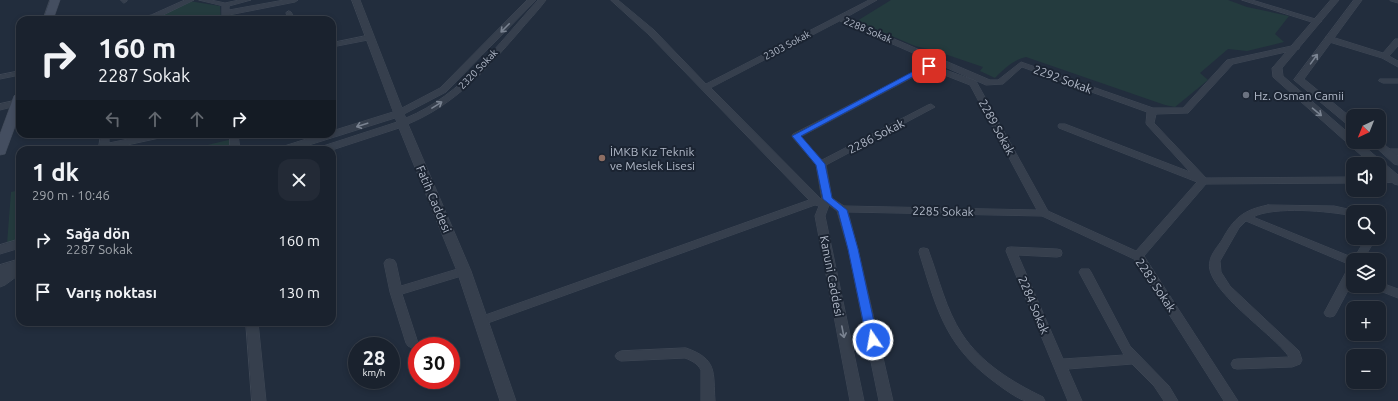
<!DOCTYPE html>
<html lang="tr">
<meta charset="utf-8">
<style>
:root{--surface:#1a222e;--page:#232a36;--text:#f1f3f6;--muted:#9fa4aa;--line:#383f4a}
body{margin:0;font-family:Ubuntu,sans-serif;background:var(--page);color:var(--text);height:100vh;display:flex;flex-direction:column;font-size:15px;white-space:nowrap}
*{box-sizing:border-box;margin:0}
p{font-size:13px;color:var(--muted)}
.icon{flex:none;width:22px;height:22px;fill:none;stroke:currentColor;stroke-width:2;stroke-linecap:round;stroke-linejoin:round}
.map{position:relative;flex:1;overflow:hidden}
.panel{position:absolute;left:16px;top:146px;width:320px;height:180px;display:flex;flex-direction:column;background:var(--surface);border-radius:12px;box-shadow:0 2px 6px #0003,0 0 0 1px var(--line)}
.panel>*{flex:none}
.top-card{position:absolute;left:16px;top:16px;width:320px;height:122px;border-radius:12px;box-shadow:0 2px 6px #0003,0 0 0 1px var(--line);background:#1a222e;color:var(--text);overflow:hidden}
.needle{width:26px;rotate:223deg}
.buttons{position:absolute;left:1346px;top:109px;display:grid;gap:8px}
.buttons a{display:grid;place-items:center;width:40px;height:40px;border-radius:8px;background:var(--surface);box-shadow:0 2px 6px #0003,0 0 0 1px var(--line);font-size:20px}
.speed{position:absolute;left:348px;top:337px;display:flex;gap:8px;font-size:20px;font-weight:700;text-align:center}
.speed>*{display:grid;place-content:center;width:52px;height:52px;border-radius:50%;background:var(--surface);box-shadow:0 2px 6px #0003,0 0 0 1px var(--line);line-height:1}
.speed small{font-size:10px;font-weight:400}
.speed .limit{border:6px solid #d22;background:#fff;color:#111}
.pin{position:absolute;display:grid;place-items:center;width:34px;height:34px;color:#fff;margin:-17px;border-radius:8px;box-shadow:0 2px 6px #0006}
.me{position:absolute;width:44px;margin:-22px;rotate:348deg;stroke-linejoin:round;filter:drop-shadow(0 0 3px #0008)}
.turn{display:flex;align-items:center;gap:14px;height:84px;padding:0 16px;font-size:18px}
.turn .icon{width:52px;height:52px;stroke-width:2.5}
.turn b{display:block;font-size:28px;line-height:34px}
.lanes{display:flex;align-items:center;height:38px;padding:0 16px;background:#0003;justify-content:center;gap:20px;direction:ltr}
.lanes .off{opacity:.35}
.round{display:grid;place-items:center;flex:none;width:42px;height:42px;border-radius:12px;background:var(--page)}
.headline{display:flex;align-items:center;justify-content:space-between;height:68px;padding:0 16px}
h1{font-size:24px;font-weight:700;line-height:30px}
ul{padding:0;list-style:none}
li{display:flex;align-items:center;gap:12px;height:52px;padding:0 16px}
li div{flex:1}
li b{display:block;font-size:15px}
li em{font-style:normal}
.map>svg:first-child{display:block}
.green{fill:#243b3e}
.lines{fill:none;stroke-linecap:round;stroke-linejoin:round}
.minor-casing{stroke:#3f4856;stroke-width:1}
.tertiary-casing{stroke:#3f4856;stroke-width:1}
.secondary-casing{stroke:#3f4856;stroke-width:1}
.minor{fill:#363f4d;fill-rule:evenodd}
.tertiary{fill:#363f4d;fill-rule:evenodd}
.secondary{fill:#444e60;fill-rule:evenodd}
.oneway{stroke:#7a8391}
.route{fill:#2563eb;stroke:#184099}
.worship-dot{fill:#6b7280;stroke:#1b2432;stroke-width:1.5}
.education-dot{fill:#8d6e63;stroke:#1b2432;stroke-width:1.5}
.labels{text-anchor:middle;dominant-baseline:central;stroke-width:4;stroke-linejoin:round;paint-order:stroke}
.far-street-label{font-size:10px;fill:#b2bac9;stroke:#1b2432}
.street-label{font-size:12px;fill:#b2bac9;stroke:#1b2432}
.poi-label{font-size:12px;fill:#b2bac9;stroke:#1b2432;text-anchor:start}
</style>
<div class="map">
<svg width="1398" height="401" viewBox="0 0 1398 401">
<rect width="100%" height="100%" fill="#222d3d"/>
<!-- green -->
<g class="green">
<path d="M891 0H1228L1247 7 1289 16 1275 34 1284 42 1247 51 1228 49 1200 73 1208 80 1175 107 1165 105 1026 57C1013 60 1004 69 995 78L980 71 983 67 933 50 915 46 857 21Z"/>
<path d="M189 1 220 6 221 20H156V18Z"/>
<path d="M232 139 231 150H187Z"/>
<path d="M20 190V239L7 244 11 192Z"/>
</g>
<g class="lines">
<!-- minor casing -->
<g class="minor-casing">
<g id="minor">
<path d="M121 0H127V1L124 3Z"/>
<path d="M185 0H194L157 18V20H133L151 15Z"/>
<path d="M199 0H211L225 3 239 0H251L229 6V10L284 0H298L295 2 229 15 230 20H222V6Z"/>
<path d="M611 0H618L654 30 706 84 869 0H877L845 18 990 80H998L1021 62 1153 108H1183L1227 60 1296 45H1299V49L1233 64 1188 113 1156 114 1154 123 1206 178 1353 177V183L1206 184 1144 256 1238 401H1224L1134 259 1042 216 848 212 858 249 893 401H879L848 249 837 211 829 205 825 216 864 401H850L815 216 819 206 815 205 485 324 481 325 477 324 475 321 477 318 809 200 648 34ZM840 21 986 85 1003 84 1022 67 1147 112 1146 123 1147 125 1190 172 1065 124H1059L1058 126 1059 128 1197 182 1136 251 1048 211 976 81 929 64 793 134 792 136 793 138 816 165 822 200 711 88ZM929 69 970 85 1037 210 844 206 832 198 826 165 935 107 931 104 928 105 822 160 801 137Z"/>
<path d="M1242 0H1252L1322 21 1318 23H1315Z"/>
<path d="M1390 0H1398V3L1391 1Z"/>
<path d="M289 11 291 12 296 20H288L286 13Z"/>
<path d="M370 35 374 37 373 39 332 47V43Z"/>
<path d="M1326 37H1332L1383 53 1395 39H1398V46L1389 56 1398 61V67L1382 58 1326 41Z"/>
<path d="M20 71V75L0 79V75Z"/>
<path d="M1380 79H1398V83H1383L1379 81Z"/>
<path d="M17 100 20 101V105L0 110V104Z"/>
<path d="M101 134H109V143L152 134H168L164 137 104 150 99 147Z"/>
<path d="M230 134H238L240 150H230Z"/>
<path d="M1386 149H1398V155L1383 154 1381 152 1383 150Z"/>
<path d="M1379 177 1398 178V182L1379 183Z"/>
<path d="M1268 205 1334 206 1357 211V212H1353V216C1330 211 1273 206 1253 217L1354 258 1366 238H1376L1363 260H1353V266L1246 221 1239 228 1220 261 1221 272 1230 286 1299 351 1302 360 1300 364 1292 367 1237 369 1233 368 1231 364 1233 360 1237 359 1289 357C1275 335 1202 288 1210 261 1211 254 1218 246 1222 240 1234 218 1243 210 1268 205Z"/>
<path d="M1011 247 1057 249 1061 250 1062 253 1061 256 1057 257 1018 255 1063 359 1124 355 1079 272 1081 269H1089L1091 272 1130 346 1169 386 1178 401H1164L1154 386 1132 364 1068 369 1082 401H1068L1006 251 1007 248Z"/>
<path d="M924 248 928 249 929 252C939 279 946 310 962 334 981 363 1012 382 1043 397L1045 401C1039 401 1032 401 1026 401 1017 399 1000 386 992 380 944 344 936 306 919 252L920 249Z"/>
<path d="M390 259 394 260 396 263 401 286 464 267 468 268 470 271 468 274 402 294 418 343 416 346 412 348 408 346 406 343 390 292 384 263 386 260Z"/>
<path d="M1353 266V281L1336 313 1334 316 1330 317 1326 316 1324 313 1347 270 1349 267Z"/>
<path d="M1379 282 1398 289V298L1375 289 1373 286H1379Z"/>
<path d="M246 322H258L266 401H252Z"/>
<path d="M686 348C718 359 713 372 715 401H701V370C697 363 692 361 685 358L621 361 617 359 615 356 617 353 621 351Z"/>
</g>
</g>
<!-- tertiary casing -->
<g class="tertiary-casing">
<g id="tertiary">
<path d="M352 0H360L402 108 440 88 527 0H536L446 92 404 114 406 118C462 95 498 44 538 0H546C538 11 527 22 518 33 486 70 454 105 408 124L471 271 516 401H500L457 271 399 128 332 150H315L317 148 394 123 397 122 395 118 293 150H276L278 148 322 134H332V131L393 112Z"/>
<path d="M1331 0H1339L1282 68 1283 76 1353 137V142H1359L1398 175V185L1394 184 1379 171V164H1371L1273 77 1272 68 1274 66Z"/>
<path d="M1354 0H1362L1304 79 1353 119V127L1349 126 1294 80Z"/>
<path d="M1379 140 1398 156V165L1394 164 1370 142H1379Z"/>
<path d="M20 239V248L0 254V245Z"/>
<path d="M20 259V274L5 285 0 287V265Z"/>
</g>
</g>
<!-- secondary casing -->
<g class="secondary-casing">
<g id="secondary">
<path d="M50 0H60L53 20H43Z"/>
<path d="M20 93V113L6 151 5 154 0 155V134L14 96 16 94Z"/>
</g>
</g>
<!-- minor -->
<use href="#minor" class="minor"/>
<!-- tertiary -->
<use href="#tertiary" class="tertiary"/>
<!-- secondary -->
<use href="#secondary" class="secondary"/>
</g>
<!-- one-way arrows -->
<defs><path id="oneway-shaft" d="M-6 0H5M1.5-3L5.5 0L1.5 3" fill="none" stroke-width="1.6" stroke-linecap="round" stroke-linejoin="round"/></defs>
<g class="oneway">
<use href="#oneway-shaft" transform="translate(505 28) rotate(135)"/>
<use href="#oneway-shaft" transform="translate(1314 59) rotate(-54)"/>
<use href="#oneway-shaft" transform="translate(437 105) rotate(-32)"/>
<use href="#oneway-shaft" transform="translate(1317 112) rotate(40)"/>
<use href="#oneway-shaft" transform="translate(362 125) rotate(162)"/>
<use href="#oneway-shaft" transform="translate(843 332) rotate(79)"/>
</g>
<!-- route -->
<path class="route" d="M929 63 932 66 931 67 801 136 825 164 832 198 847 210 858 249 878 340 877 343 873 344 869 343 867 340 848 249 838 211 823 199 816 165 792 136Z"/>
<!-- markers -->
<circle class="worship-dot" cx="1246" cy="95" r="4"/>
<circle class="education-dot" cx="602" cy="158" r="4"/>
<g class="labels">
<!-- far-street labels -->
<g class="far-street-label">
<text transform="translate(868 30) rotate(23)">2288 Sokak</text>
<text transform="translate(787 45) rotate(-28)">2303 Sokak</text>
<text transform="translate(478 69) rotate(-46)">2320 Sokak</text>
</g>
<!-- street labels -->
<g class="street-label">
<text transform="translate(1063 79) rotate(20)">2292 Sokak</text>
<text transform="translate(997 127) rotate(61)">2289 Sokak</text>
<text transform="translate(876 136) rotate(-27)">2286 Sokak</text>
<text transform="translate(434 199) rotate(67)">Fatih Caddesi</text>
<text transform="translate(943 211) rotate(1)">2285 Sokak</text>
<text transform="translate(832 276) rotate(79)">Kanuni Caddesi</text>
<text transform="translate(1156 285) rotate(56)">2283 Sokak</text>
<text transform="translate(1034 305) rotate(67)">2284 Sokak</text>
</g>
<!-- poi labels -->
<g class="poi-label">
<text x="1254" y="95">Hz. Osman Camii</text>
<text x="610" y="151">İMKB Kız Teknik<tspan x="610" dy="14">ve Meslek Lisesi</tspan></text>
</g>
</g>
</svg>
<div class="buttons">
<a><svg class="needle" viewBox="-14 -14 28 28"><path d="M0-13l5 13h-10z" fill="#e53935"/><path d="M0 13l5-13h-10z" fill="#9fa4aa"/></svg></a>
<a><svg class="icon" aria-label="sound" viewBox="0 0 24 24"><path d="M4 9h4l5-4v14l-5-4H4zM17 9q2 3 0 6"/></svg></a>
<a><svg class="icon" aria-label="search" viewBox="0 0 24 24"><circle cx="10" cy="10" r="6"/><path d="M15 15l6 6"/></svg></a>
<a><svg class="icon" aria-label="layers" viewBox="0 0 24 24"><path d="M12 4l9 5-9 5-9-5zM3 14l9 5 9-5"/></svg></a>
<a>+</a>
<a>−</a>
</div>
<div class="speed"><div>28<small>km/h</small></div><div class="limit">30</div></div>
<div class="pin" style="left:929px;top:66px;background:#d93025"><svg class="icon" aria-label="arrive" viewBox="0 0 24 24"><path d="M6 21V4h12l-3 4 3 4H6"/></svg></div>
<svg class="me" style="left:873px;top:340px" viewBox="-20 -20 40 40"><circle r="17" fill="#2563eb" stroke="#fff" stroke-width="3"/><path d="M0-11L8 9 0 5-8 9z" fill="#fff"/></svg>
<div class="top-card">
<div class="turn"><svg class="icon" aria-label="right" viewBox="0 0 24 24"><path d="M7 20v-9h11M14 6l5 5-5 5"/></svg><div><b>160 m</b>2287 Sokak</div></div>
<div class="lanes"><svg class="icon off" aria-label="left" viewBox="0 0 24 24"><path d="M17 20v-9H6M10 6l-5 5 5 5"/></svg><svg class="icon off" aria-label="ahead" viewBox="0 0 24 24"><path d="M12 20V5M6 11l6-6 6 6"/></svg><svg class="icon off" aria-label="ahead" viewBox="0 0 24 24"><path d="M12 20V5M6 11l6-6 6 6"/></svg><svg class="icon" aria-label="right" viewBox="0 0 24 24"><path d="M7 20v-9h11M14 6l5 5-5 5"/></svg></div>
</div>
<section class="panel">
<div class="headline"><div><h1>1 dk</h1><p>290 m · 10:46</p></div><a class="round"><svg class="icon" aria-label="close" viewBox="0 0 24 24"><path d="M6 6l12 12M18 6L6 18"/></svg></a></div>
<ul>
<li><svg class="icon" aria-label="right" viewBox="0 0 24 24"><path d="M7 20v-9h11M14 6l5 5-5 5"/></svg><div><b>Sağa dön</b><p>2287 Sokak</p></div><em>160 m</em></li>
<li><svg class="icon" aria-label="arrive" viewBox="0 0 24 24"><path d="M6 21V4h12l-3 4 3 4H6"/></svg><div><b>Varış noktası</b></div><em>130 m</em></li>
</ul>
</section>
</div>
